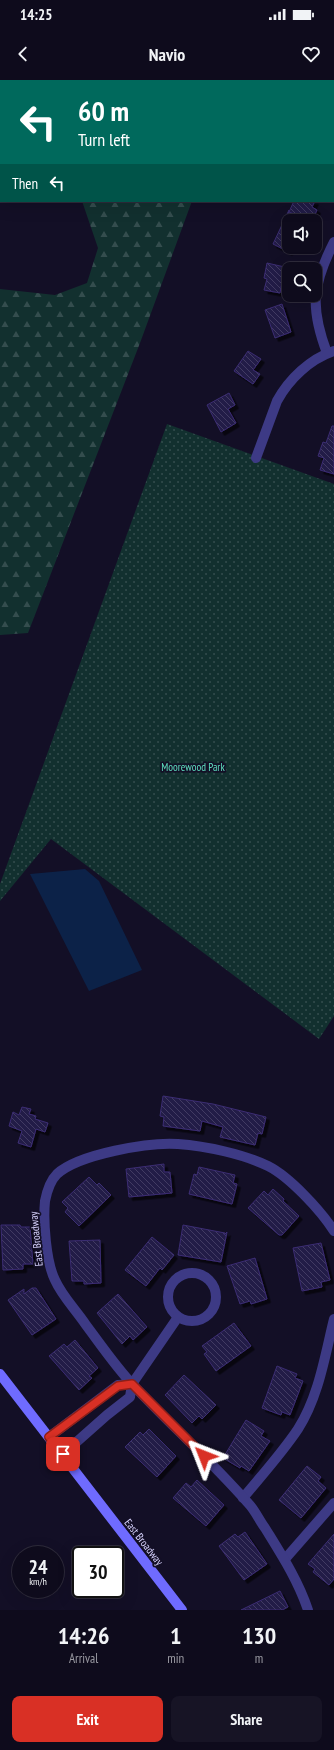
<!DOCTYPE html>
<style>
:root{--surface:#0e0b1c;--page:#171425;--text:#f1f3f6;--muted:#9b9ba3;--line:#2e2b3b;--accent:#d93025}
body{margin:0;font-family:"PT Sans Narrow",sans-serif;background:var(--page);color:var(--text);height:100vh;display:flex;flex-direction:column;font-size:15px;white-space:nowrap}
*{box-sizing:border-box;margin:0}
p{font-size:13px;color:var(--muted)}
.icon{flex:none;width:22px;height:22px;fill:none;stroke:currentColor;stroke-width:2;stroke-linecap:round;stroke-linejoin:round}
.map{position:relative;height:1530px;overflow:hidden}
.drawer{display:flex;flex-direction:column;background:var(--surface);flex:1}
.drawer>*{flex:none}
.guide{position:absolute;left:0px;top:0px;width:334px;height:122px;box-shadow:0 4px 16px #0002,0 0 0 1px var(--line);background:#00695c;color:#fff;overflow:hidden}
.tools{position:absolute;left:282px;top:134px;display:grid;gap:8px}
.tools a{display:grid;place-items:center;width:40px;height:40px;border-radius:8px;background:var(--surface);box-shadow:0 4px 16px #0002,0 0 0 1px var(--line);font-size:20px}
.speed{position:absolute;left:12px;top:1466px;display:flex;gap:8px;font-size:20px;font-weight:700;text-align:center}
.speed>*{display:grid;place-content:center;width:52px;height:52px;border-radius:50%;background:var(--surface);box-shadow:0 4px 16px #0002,0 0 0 1px var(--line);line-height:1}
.speed small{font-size:10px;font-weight:400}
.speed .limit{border:2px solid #111;border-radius:6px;background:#fff;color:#111}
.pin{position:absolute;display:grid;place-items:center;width:34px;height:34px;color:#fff;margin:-17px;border-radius:8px;box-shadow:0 2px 6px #0006}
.me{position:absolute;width:44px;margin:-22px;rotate:315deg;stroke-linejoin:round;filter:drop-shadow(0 0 3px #0008)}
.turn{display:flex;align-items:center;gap:14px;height:84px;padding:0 12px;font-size:18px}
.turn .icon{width:52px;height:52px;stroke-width:2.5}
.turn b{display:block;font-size:28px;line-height:34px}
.then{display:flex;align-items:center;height:38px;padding:0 12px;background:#0003;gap:8px;font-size:15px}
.eta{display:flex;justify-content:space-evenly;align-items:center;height:68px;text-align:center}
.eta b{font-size:24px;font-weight:700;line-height:28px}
.primary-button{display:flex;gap:8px;margin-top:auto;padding:8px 12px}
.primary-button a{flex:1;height:46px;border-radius:8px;background:var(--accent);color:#fff;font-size:16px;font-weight:700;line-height:46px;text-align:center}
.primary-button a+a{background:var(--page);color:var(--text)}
.status{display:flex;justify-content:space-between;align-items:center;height:28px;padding:0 20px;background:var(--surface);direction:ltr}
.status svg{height:11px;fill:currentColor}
header{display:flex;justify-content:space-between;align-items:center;height:52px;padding:0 12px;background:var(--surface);font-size:18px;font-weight:700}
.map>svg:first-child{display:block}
.forest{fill:url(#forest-firs)}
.park{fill:url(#park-dots)}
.water{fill:#0c2248}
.building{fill:url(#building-back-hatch);stroke:#3b2d73;filter:url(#shadow)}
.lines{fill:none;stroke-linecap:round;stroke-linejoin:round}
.minor{stroke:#3d3a85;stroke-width:10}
.secondary{stroke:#6f6bff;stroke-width:10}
.route-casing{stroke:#8d1f18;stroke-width:10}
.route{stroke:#d93025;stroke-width:7}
.labels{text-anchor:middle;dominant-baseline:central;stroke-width:3.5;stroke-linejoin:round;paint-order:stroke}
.park-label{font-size:11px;fill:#5fe0c0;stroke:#130f26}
.street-label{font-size:11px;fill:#d9d4ff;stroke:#130f26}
</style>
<div class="status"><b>14:25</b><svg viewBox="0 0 49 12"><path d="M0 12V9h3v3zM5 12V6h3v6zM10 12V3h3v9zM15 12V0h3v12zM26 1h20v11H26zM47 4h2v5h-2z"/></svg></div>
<header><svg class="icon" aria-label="back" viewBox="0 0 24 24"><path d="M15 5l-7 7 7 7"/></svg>Navio<svg class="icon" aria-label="heart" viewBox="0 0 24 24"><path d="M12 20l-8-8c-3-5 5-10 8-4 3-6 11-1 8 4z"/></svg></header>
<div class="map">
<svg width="334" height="1530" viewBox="0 0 334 1530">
<defs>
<pattern id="forest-firs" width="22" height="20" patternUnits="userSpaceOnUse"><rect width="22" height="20" fill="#12302f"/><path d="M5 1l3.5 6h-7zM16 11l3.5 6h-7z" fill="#344d4e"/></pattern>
<pattern id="park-dots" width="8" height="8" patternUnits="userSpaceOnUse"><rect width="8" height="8" fill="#12302f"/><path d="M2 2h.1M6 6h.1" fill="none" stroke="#344d4e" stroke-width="1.8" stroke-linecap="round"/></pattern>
<pattern id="building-back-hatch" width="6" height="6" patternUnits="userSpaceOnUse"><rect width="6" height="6" fill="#241b47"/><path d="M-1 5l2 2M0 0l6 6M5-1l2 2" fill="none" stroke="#433b63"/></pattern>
<filter id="shadow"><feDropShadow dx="3.5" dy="3.5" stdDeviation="0" flood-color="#0009"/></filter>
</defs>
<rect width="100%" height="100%" fill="#130f26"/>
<!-- forest -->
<g class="forest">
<path d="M59 0H236L61 1Z"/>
<path d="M82 121H192L140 263 28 553 0 555V209L55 215 87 203 98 168Z"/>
</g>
<!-- park -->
<path class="park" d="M167 344 334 404V936L319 959 51 759 0 821V804Z"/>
<!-- water -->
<path class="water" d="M85 789 99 801 142 890 89 911 30 794Z"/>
<!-- building -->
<g class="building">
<path d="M294 121H315L312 127 317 130 312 141 289 132Z"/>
<path d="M289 130V172L273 164Z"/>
<path d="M267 183 289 188V203L282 202 280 213 264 210 267 199 264 198Z"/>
<path d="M282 224 291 252 275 258 265 230Z"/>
<path d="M248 271 261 279 253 290 260 294 253 304 234 291Z"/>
<path d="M229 313 235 325 228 329 236 343 221 352 207 325Z"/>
<path d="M332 346H334V394L320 390 324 378 318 376 323 362 326 363Z"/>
<path d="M163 1016 213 1024 266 1037 262 1054 258 1053 255 1065 220 1057 223 1047 202 1041 200 1051 163 1046 164 1037 160 1036Z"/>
<path d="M22 1027 31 1029 29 1034 36 1036 35 1039 48 1043 45 1052 36 1049 31 1067 18 1063 22 1051 9 1046 13 1032 19 1035Z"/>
<path d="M164 1084V1092H170L172 1113 129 1117 126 1089Z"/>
<path d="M199 1087 235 1095 233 1103 237 1104 232 1124 189 1114 194 1094 197 1095Z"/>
<path d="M89 1097 97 1105 99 1103 111 1115 79 1146 65 1132 68 1128 62 1122Z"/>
<path d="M273 1109 284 1119 283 1121 299 1136 282 1155H279L248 1128 264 1111 268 1115Z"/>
<path d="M1 1145H20L21 1147H30L33 1184H23V1189L3 1190Z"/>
<path d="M183 1145 225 1153 224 1155 227 1152 221 1182 178 1175Z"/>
<path d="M152 1157 174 1175 162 1190 160 1188 146 1206 125 1190Z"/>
<path d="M100 1160 101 1203 84 1204V1201H72L69 1161Z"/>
<path d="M321 1163 330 1200 321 1202 322 1207 302 1211 293 1168Z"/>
<path d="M255 1178 267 1219 251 1224 250 1221 240 1224 227 1186Z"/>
<path d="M32 1208H36L56 1239 32 1255 8 1220 24 1209V1214Z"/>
<path d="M118 1214 147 1247 133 1260 130 1256 122 1264 97 1233Z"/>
<path d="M234 1243 251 1266 216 1291 204 1274 207 1272 202 1266Z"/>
<path d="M75 1260 98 1288 89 1296 92 1298 79 1310 49 1276 64 1264 67 1267Z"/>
<path d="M277 1286 297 1294 295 1298 303 1301 290 1335 282 1332 281 1335 262 1328Z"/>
<path d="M184 1295 216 1325 202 1339 199 1336 192 1343 165 1315Z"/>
<path d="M246 1340 264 1351 261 1356 270 1361 249 1391 241 1386 240 1388 223 1378Z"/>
<path d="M149 1349 176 1376 157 1397 125 1367 140 1352 143 1355Z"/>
<path d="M307 1386 321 1397 318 1401 326 1408 301 1438 279 1420Z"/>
<path d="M197 1400 224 1425 206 1446 173 1418 186 1403 191 1407Z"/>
<path d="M245 1452 267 1484 244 1500 219 1466 235 1454 238 1457Z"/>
<path d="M334 1454V1499L329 1505 313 1492 315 1489 308 1484Z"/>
<path d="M280 1511 288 1527 282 1530H241Z"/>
</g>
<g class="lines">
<!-- minor -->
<g class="minor">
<path d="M327 273C310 228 312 205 334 162"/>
<path d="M256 378 277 321C289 299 310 279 334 271"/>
<circle cx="192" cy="1217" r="24"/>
<path d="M49 1357 118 1305 132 1304"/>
<path d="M63 1374 107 1335 130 1317 132 1304 178 1237"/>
<path d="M243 1418C262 1395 282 1373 298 1349 319 1316 325 1275 334 1239"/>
<path d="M285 1479 334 1423"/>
<path d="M308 1530C298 1500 281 1474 265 1448 259 1440 255 1430 248 1423 212 1382 171 1345 133 1305 116 1287 101 1265 86 1245 76 1230 62 1216 55 1200 46 1182 43 1141 45 1121 47 1111 50 1101 57 1094 79 1074 149 1062 178 1064 206 1066 243 1074 268 1086 290 1097 321 1131 334 1151"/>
</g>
<!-- secondary -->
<path class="secondary" d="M0 1294 182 1530"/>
</g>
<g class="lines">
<!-- route casing -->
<g class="route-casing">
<path id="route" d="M63 1374 49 1357 118 1306 132 1304 204 1376"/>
</g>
<!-- route -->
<use href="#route" class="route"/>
</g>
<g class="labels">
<!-- park labels -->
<g class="park-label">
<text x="193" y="687">Moorewood Park</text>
</g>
<!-- street labels -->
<g class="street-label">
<text transform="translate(36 1159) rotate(-96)">East Broadway</text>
<text transform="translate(144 1462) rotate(52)">East Broadway</text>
</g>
</g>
</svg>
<div class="tools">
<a><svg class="icon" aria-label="sound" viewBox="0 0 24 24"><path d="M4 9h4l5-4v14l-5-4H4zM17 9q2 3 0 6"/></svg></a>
<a><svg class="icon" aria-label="search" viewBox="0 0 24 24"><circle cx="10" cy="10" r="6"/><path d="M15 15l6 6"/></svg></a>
</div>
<div class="speed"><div>24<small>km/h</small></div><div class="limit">30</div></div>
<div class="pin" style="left:63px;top:1374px;background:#d93025"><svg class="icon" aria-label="arrive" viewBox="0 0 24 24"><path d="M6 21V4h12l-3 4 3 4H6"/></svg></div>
<svg class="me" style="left:204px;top:1376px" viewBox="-20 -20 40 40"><path d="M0-17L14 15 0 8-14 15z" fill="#d93025" stroke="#fff" stroke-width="4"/></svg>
<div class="guide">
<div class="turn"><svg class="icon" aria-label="left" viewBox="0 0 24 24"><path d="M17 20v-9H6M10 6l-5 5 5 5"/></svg><div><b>60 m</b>Turn left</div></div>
<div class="then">Then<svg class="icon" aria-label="left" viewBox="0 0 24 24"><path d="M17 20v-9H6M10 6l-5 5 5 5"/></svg></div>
</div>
</div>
<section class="drawer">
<div class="eta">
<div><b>14:26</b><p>Arrival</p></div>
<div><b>1</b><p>min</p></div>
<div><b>130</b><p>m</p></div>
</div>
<div class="primary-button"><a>Exit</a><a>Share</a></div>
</section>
